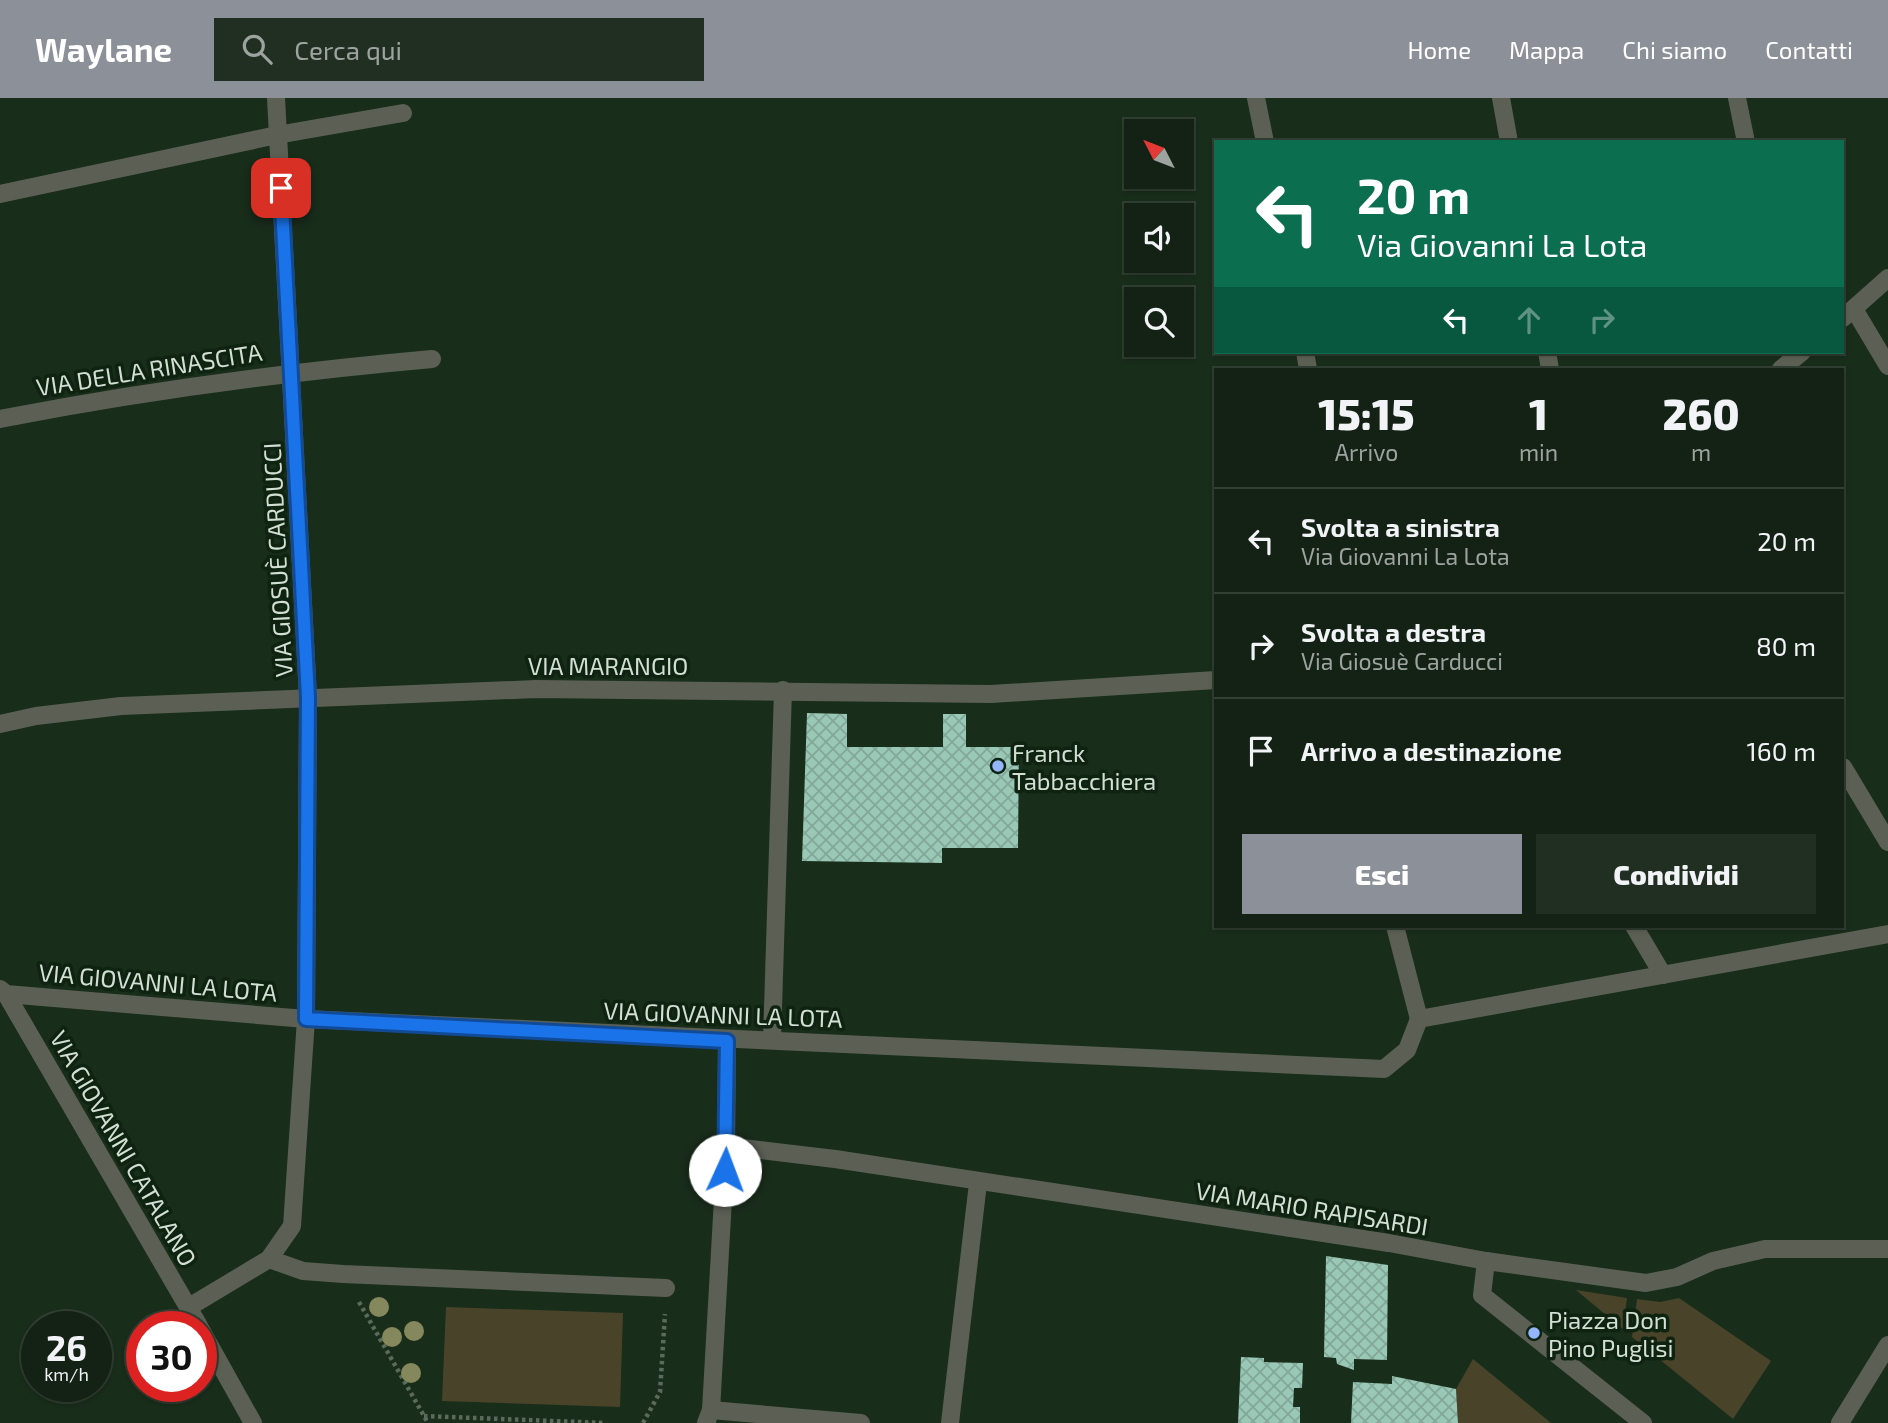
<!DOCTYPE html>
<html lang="it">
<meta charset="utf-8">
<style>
:root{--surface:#132214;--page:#202f22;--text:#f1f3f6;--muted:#9da4a0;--line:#323f34;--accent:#8c9099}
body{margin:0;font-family:"Exo 2",sans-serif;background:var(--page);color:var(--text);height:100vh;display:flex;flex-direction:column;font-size:26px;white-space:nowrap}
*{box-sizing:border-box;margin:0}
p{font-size:23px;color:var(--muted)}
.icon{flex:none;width:38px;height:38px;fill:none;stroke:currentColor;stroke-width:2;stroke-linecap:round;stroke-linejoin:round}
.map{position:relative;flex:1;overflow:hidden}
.drawer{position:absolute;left:1214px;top:270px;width:630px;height:560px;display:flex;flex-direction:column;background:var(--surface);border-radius:0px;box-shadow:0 2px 5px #0004,0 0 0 2px var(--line)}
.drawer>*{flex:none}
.top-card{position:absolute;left:1214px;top:42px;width:630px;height:214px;border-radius:0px;box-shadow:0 2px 5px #0004,0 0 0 2px var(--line);background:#0b6e4f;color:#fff;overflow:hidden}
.needle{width:46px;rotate:312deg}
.tools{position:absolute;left:1124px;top:21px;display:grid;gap:14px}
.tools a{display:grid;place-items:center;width:70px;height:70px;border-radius:0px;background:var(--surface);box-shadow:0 2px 5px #0004,0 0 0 2px var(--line);font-size:35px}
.speed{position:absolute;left:21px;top:1213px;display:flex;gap:14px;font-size:35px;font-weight:700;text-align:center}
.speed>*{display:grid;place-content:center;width:91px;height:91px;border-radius:50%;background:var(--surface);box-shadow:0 2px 5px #0004,0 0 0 2px var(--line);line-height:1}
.speed small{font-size:18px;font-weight:400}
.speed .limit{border:10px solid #d22;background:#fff;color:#111}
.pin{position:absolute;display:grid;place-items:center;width:60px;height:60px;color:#fff;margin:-30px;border-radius:14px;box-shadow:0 4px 10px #0006}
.me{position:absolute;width:77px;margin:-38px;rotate:2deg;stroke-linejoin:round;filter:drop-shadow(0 0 5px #0008)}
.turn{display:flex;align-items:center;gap:24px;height:147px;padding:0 28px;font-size:32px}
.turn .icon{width:91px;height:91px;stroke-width:2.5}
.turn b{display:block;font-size:49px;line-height:60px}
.lanes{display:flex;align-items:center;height:66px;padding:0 28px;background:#0003;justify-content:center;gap:35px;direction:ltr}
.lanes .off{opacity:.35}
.eta{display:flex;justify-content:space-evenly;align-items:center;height:119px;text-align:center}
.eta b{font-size:42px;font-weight:800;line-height:49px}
.cta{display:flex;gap:14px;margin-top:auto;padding:14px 28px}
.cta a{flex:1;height:80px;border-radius:0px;background:var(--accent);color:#fff;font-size:28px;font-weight:800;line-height:80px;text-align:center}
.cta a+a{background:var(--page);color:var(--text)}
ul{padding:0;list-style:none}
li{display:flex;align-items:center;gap:21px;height:105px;padding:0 28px;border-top:2px solid var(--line)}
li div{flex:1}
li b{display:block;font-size:26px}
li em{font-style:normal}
header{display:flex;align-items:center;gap:42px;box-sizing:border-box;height:98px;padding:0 35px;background:var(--accent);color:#fff}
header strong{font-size:33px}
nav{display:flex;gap:38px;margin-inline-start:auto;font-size:24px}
.search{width:490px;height:63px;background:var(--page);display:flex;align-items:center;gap:18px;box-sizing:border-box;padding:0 24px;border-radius:0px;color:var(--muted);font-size:26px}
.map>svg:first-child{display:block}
.grass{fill:#494429}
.building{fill:url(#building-cross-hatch)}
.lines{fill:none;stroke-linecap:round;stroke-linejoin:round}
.path{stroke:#5a6b5c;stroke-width:4.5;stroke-dasharray:3.5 3.5;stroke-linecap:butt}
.minor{stroke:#5c6054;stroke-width:18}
.tree{fill:#85885c}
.route-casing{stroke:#114b97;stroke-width:18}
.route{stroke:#1a73e8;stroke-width:12}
.poi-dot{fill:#95b6fd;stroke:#0f2311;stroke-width:2.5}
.labels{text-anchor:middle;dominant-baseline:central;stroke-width:7;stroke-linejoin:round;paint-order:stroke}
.street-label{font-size:24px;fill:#d2dfd3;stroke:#0f2311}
.poi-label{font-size:24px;fill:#d2dfd3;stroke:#0f2311;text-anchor:start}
</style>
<header>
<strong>Waylane</strong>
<div class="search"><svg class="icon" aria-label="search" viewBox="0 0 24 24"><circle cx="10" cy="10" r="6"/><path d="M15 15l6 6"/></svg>Cerca qui</div>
<nav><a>Home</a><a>Mappa</a><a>Chi siamo</a><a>Contatti</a></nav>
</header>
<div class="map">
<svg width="1888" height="1325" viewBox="0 0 1888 1325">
<defs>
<pattern id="building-cross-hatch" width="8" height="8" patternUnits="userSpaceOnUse" patternTransform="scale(1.75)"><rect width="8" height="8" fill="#99c8b7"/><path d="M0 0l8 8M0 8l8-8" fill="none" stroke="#82a799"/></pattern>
</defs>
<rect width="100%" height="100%" fill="#192d1b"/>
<!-- grass -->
<g class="grass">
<path d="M1576 1192 1627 1200 1623 1231Z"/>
<path d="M1679 1200 1771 1263 1733 1321 1632 1239 1637 1201 1660 1204Z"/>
<path d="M446 1209 623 1215 620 1309 442 1303Z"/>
<path d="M1473 1261 1551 1325H1458L1456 1291Z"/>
</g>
<!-- building -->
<g class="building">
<path d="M807 615 847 616V649H943V616H966V649H1019L1018 750H942V765L802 763Z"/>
<path d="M1326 1158 1388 1167 1387 1262 1354 1261V1272L1337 1266 1336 1260 1324 1259Z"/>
<path d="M1241 1259 1264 1260V1264L1303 1265 1302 1290H1294L1293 1309H1300V1325H1238Z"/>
<path d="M1392 1278 1456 1291 1458 1325H1351L1353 1284 1392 1286Z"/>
</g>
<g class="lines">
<!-- path -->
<g class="path">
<path d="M359 1204 428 1325"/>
<path d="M424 1318 604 1325"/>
<path d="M643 1325 660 1294 665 1216"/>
</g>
<!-- minor -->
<g class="minor">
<path d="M1256 0 1265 44"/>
<path d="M1501 0 1509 44"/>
<path d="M1737 0 1746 44"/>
<path d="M0 96 277 37 403 15"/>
<path d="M1854 211 1888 268"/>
<path d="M1843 220 1888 180"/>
<path d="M1305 254 1308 271"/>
<path d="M1547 254 1550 271"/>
<path d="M1781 271 1802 254"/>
<path d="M0 321C143 293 287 274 432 261"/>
<path d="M0 626 36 618 121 608 536 591 991 596 1216 582"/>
<path d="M1843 669 1888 744"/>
<path d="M1395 828 1419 921"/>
<path d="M1634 828 1663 877"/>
<path d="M0 891 6 896 306 921 1384 971 1407 952 1419 921"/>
<path d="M6 896 199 1228"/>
<path d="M1419 921 1888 836"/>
<path d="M772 942 783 592"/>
<path d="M726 1048 835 1061 1389 1145 1486 1163 1646 1185 1677 1179 1713 1163 1765 1151H1888"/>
<path d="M269 1161 303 1173 343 1176 666 1190"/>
<path d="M1486 1163 1482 1197 1643 1325"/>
<path d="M189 1209 269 1161 292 1128 306 921 308 599 276 0"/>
<path d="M201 1232 253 1325"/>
<path d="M711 1312 861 1325"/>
<path d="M706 1325 711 1312 726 1048 727 943"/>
<path d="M950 1325 978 1085"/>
<path d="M1840 1325 1888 1247"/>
</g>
</g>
<!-- trees -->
<g class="tree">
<circle cx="379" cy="1209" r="10"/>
<circle cx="414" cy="1233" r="10"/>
<circle cx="392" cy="1239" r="10"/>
<circle cx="411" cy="1275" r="10"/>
</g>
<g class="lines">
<!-- route casing -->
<g class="route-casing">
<path id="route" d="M281 90 308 599 306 921 727 943 725 1072"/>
</g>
<!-- route -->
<use href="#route" class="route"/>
</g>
<!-- markers -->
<g class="poi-dot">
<circle cx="998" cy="668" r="7"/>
<circle cx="1534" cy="1235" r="7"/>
</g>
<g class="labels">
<!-- street labels -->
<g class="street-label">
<text transform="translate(149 271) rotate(-9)">VIA DELLA RINASCITA</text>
<text transform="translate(277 462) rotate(-93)">VIA GIOSUÈ CARDUCCI</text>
<text x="608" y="567">VIA MARANGIO</text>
<text transform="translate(158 884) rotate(5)">VIA GIOVANNI LA LOTA</text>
<text transform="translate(723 916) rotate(2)">VIA GIOVANNI LA LOTA</text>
<text transform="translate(124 1050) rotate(60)">VIA GIOVANNI CATALANO</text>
<text transform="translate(1312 1110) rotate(9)">VIA MARIO RAPISARDI</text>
</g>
<!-- poi labels -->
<g class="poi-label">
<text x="1012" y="654">Franck<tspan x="1012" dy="28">Tabbacchiera</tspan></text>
<text x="1548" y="1221">Piazza Don<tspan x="1548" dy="28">Pino Puglisi</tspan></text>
</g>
</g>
</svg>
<div class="tools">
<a><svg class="needle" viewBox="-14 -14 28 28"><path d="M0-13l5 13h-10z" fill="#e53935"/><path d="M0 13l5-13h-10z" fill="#9da4a0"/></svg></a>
<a><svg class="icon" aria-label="sound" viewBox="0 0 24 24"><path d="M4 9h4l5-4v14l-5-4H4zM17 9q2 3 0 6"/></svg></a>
<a><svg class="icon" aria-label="search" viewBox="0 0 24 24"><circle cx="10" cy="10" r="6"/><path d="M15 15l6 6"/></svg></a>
</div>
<div class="speed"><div>26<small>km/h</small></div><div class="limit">30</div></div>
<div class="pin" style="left:281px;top:90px;background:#d93025"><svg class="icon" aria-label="arrive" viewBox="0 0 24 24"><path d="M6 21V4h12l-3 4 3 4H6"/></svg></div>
<svg class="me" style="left:725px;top:1072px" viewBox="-20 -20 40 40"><circle r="19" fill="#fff"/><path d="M0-13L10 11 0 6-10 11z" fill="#1a73e8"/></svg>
<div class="top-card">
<div class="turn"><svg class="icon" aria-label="left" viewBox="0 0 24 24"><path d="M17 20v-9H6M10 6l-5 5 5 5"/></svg><div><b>20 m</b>Via Giovanni La Lota</div></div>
<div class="lanes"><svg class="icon" aria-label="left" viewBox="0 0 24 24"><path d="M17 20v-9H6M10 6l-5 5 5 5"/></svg><svg class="icon off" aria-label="ahead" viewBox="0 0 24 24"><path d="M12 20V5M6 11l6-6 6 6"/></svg><svg class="icon off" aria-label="right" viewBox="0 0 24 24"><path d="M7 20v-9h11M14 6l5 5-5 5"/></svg></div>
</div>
<section class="drawer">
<div class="eta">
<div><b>15:15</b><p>Arrivo</p></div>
<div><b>1</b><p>min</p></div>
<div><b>260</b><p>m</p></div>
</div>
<ul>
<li><svg class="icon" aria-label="left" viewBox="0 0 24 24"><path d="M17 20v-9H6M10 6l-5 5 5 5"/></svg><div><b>Svolta a sinistra</b><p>Via Giovanni La Lota</p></div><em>20 m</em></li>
<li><svg class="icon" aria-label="right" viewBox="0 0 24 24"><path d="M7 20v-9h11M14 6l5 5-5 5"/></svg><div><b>Svolta a destra</b><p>Via Giosuè Carducci</p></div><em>80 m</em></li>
<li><svg class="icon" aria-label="arrive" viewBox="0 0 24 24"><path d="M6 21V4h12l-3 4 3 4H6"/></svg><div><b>Arrivo a destinazione</b></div><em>160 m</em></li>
</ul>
<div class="cta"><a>Esci</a><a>Condividi</a></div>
</section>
</div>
